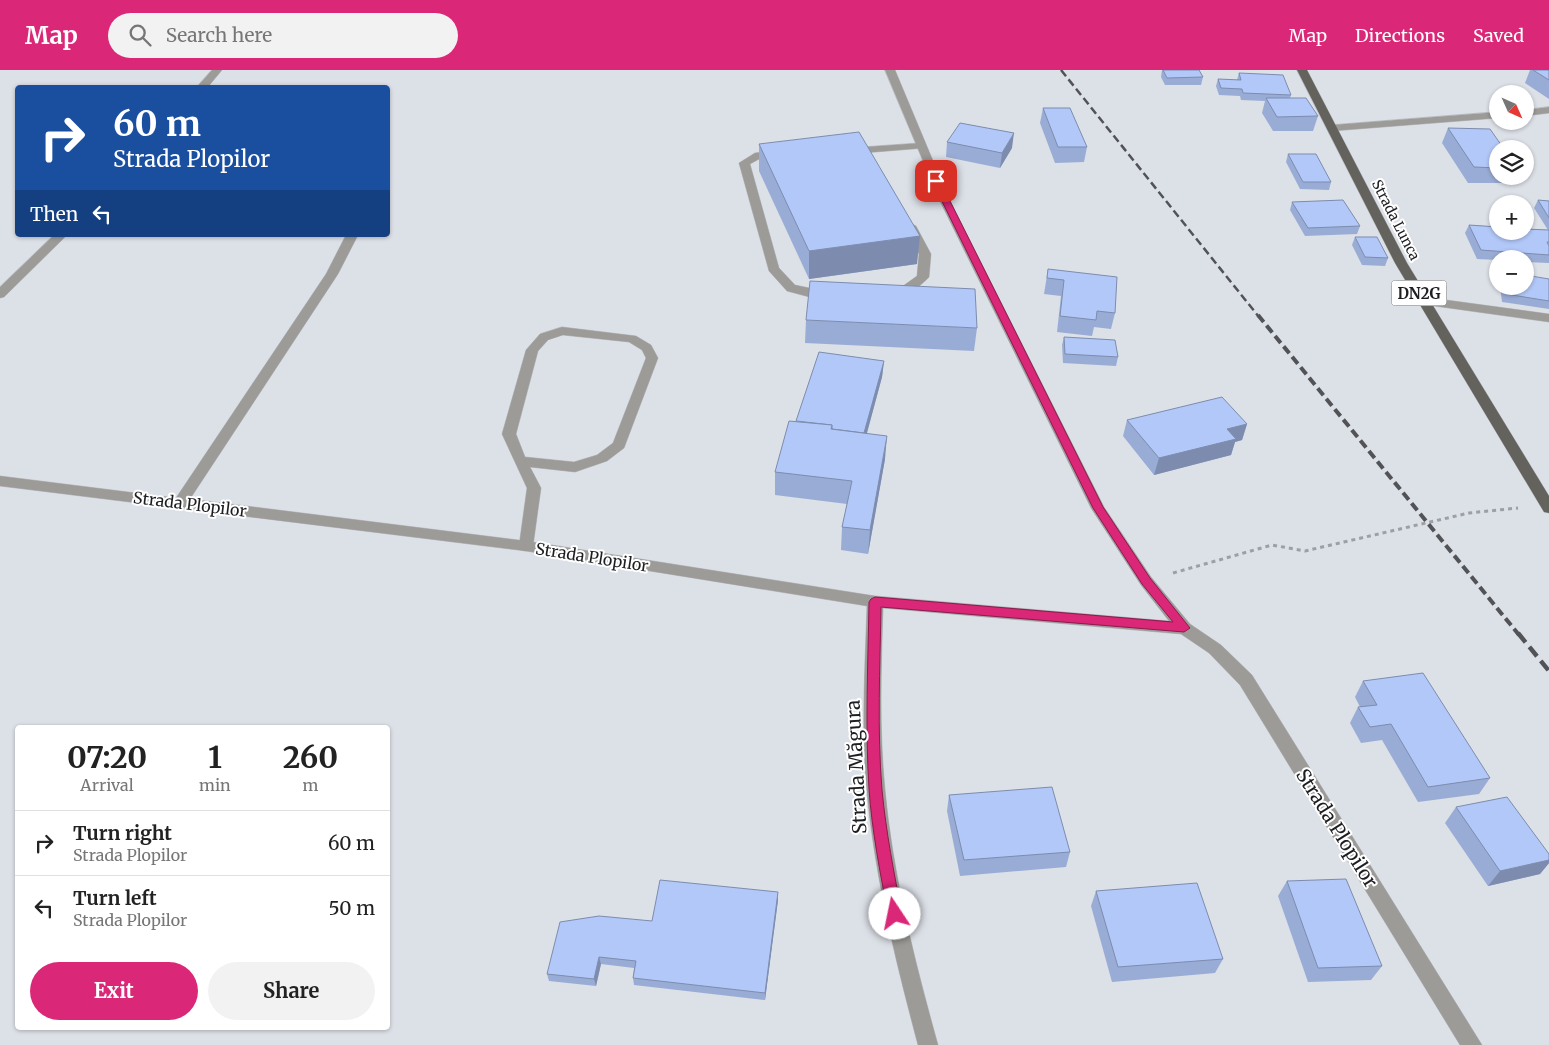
<!DOCTYPE html>
<meta charset="utf-8">
<style>
:root{--surface:#fff;--page:#f2f2f2;--text:#222;--muted:#767676;--line:#e0e0e0;--accent:#db2777}
body{margin:0;font-family:Merriweather,serif;background:var(--page);color:var(--text);height:100vh;display:flex;flex-direction:column;font-size:19px;white-space:nowrap}
*{box-sizing:border-box;margin:0}
p{font-size:16px;color:var(--muted)}
.icon{flex:none;width:28px;height:28px;fill:none;stroke:currentColor;stroke-width:2;stroke-linecap:round;stroke-linejoin:round}
.map{position:relative;flex:1;overflow:hidden}
.details{position:absolute;left:15px;top:655px;width:375px;height:305px;display:flex;flex-direction:column;background:var(--surface);border-radius:5px;box-shadow:0 1px 4px #0004}
.details>*{flex:none}
.banner{position:absolute;left:15px;top:15px;width:375px;height:152px;border-radius:5px;box-shadow:0 1px 4px #0004;background:#1a4fa0;color:#fff;overflow:hidden}
.needle{width:32px;rotate:135deg}
.controls{position:absolute;left:1489px;top:15px;display:grid;gap:10px}
.controls a{display:grid;place-items:center;width:45px;height:45px;border-radius:50%;background:var(--surface);box-shadow:0 1px 4px #0004;font-size:25px}
.pin{position:absolute;display:grid;place-items:center;width:42px;height:42px;color:#fff;margin:-21px;border-radius:10px;box-shadow:0 2px 8px #0006}
.me{position:absolute;width:55px;margin:-28px;rotate:349deg;stroke-linejoin:round;filter:drop-shadow(0 0 4px #0008)}
.turn{display:flex;align-items:center;gap:18px;height:105px;padding:0 15px;font-size:22px}
.turn .icon{width:65px;height:65px;stroke-width:2.5}
.turn b{display:block;font-size:35px;line-height:42px}
.then{display:flex;align-items:center;height:48px;padding:0 15px;background:#0003;gap:10px;font-size:19px}
.eta{display:flex;justify-content:space-evenly;align-items:center;height:85px;text-align:center}
.eta b{font-size:30px;font-weight:700;line-height:35px}
.button{display:flex;gap:10px;margin-top:auto;padding:10px 15px}
.button a{flex:1;height:58px;border-radius:30px;background:var(--accent);color:#fff;font-size:20px;font-weight:700;line-height:58px;text-align:center}
.button a+a{background:var(--page);color:var(--text)}
ul{padding:0;list-style:none}
li{display:flex;align-items:center;gap:15px;height:65px;padding:0 15px;border-top:1px solid var(--line)}
li div{flex:1}
li b{display:block;font-size:19px}
li em{font-style:normal}
header{display:flex;align-items:center;gap:30px;box-sizing:border-box;height:70px;padding:0 25px;background:var(--accent);color:#fff}
header strong{font-size:24px}
nav{display:flex;gap:28px;margin-inline-start:auto;font-size:18px}
.search{width:350px;height:45px;background:var(--page);display:flex;align-items:center;gap:12px;box-sizing:border-box;padding:0 18px;border-radius:28px;color:var(--muted);font-size:19px}
.map>svg:first-child{display:block}
.lines{fill:none;stroke-linecap:round;stroke-linejoin:round}
.lane-casing{stroke:#babdc3;stroke-width:1}
.street-casing{stroke:#babdc3;stroke-width:1}
.primary-casing{stroke:#babdc3;stroke-width:1}
.path{stroke:#9c9fa5;stroke-width:3;stroke-dasharray:4 4;stroke-linecap:butt}
.lane{fill:#9c9b98;fill-rule:evenodd}
.street{fill:#9c9b98;fill-rule:evenodd}
.primary{fill:#64625c;fill-rule:evenodd}
.rail-far2{stroke:#525357;stroke-width:2.5;stroke-dasharray:8 4;stroke-linecap:butt}
.rail-far1{stroke:#525357;stroke-width:4;stroke-dasharray:9 4.5;stroke-linecap:butt}
.rail{stroke:#525357;stroke-width:4.5;stroke-dasharray:12 6;stroke-linecap:butt}
.wall{fill:#99acd5}
.shaded-wall{fill:#7d8cae}
.building{fill:#b2c8f8;stroke:#7d8cae}
.route{fill:#db2777;stroke:#8e194d}
.labels{text-anchor:middle;dominant-baseline:central;stroke-width:4;stroke-linejoin:round;paint-order:stroke}
.far-street-label{font-size:14px;fill:#1d1e21;stroke:#fff}
.shield{fill:#fff;stroke:#616264;stroke-width:1}
.shield-label{font-size:15px;font-weight:bold;fill:#1d1e21}
.street-label{font-size:16px;fill:#1d1e21;stroke:#fff}
.near-street-label{font-size:19px;fill:#1d1e21;stroke:#fff}
</style>
<header>
<strong>Map</strong>
<div class="search"><svg class="icon" aria-label="search" viewBox="0 0 24 24"><circle cx="10" cy="10" r="6"/><path d="M15 15l6 6"/></svg>Search here</div>
<nav><a>Map</a><a>Directions</a><a>Saved</a></nav>
</header>
<div class="map">
<svg width="1549" height="975" viewBox="0 0 1549 975">
<rect width="100%" height="100%" fill="#dce0e7"/>
<g class="lines">
<!-- lane casing -->
<g class="lane-casing">
<g id="lane">
<path d="M1549 37V43L1525 46V40Z"/>
<path d="M1498 42V48L1332 61 1327 58 1332 55Z"/>
<path d="M921 73 925 74 926 76 925 78 850 84 845 81 850 78Z"/>
<path d="M779 81 784 84 783 86 761 88 750 94 779 198 795 215 833 223 835 226 833 229H817L787 221 769 201 739 93 755 83Z"/>
<path d="M910 153 916 156 931 184 929 207C920 217 903 229 889 226L887 223 889 220 903 216 917 206 919 184 904 156Z"/>
<path d="M562 257 636 266 651 275 658 288 624 378 607 391 575 402 530 397 541 418 533 476 531 480 526 481 521 480 519 476 527 418 502 364 526 280 540 264ZM563 265 629 272 642 280 646 288 613 373 597 385 574 392 525 387 516 364 538 281 548 270Z"/>
</g>
</g>
<!-- street casing -->
<g class="street-casing">
<g id="street">
<path d="M212 0H222L207 18H196Z"/>
<path d="M885 0H895L949 129 1104 437 1151 507 1190 554 1221 575 1252 605 1482 975H1460L1240 615 1209 583 1181 564 883 538C881 599 879 659 885 720 893 806 915 892 938 975H918C896 892 875 808 867 722 861 661 865 598 867 536L526 481 0 416V406L176 428 326 204 346 165H358L338 204 190 429 526 471 875 526 1169 551 1141 515 1091 438 939 129Z"/>
<path d="M54 165H67L4 227 0 228V217Z"/>
<path d="M1424 227 1549 244V252L1420 234 1418 231Z"/>
</g>
</g>
<!-- primary casing -->
<g class="primary-casing">
<path id="primary" d="M1297 0H1307L1407 193 1549 426V443L1544 442 1395 193Z"/>
</g>
<!-- path -->
<path class="path" d="M1173 503 1272 475 1305 481 1469 443 1518 438"/>
<!-- lane -->
<use href="#lane" class="lane"/>
<!-- street -->
<use href="#street" class="street"/>
<!-- primary -->
<use href="#primary" class="primary"/>
<!-- rail-far2 -->
<path class="rail-far2" d="M1061 0 1259 247"/>
<!-- rail-far1 -->
<path class="rail-far1" d="M1258 245 1519 565"/>
<!-- rail -->
<path class="rail" d="M1518 563 1549 601"/>
</g>
<!-- wall -->
<g class="wall">
<path d="M1162 0H1199L1203 7 1201 15H1165L1161 7Z"/>
<path d="M1530 0H1549V29L1525 13Z"/>
<path d="M1239 3 1291 25 1290 28 1318 46 1313 61H1273L1262 43 1265 31 1241 30 1240 26 1219 25 1216 16 1218 9 1237 10Z"/>
<path d="M1043 38 1087 77 1084 92 1055 93 1040 53Z"/>
<path d="M1448 58 1498 79V106H1513L1510 113H1468L1442 73Z"/>
<path d="M947 72 1012 78 1000 98 946 87Z"/>
<path d="M759 74 917 194 809 209 759 101Z"/>
<path d="M1288 84 1331 112 1329 120 1300 119 1286 92Z"/>
<path d="M1538 130 1549 131V193L1525 192V189H1498V190L1477 189 1465 163 1469 155 1548 160 1534 138Z"/>
<path d="M1292 132 1360 156 1357 164 1305 166 1290 140Z"/>
<path d="M1355 167 1388 188 1385 196 1362 195 1352 175Z"/>
<path d="M1048 199 1115 243 1111 259 1094 257 1092 266 1057 262 1061 226 1044 224Z"/>
<path d="M1549 209V239L1502 232 1500 216H1525Z"/>
<path d="M806 250 977 258 974 281 805 273Z"/>
<path d="M1064 267 1118 287 1116 296 1063 293 1062 275Z"/>
<path d="M884 291 882 307 867 363 885 389 868 484 841 480 842 457 847 434 775 425V402L796 351Z"/>
<path d="M1127 350 1247 354 1242 370 1235 372 1231 385 1154 405 1123 366Z"/>
<path d="M1363 611 1490 708 1479 724 1418 732 1382 670 1361 673 1350 653 1358 637H1360L1355 627Z"/>
<path d="M949 725 1070 782 1066 797 960 806 947 741Z"/>
<path d="M1456 737 1549 784V793L1540 804 1488 816 1445 753Z"/>
<path d="M1287 811 1382 896 1371 910 1308 912 1278 826Z"/>
<path d="M1096 821 1223 889 1215 903 1112 912 1091 836Z"/>
<path d="M778 822V830L765 930 634 915 633 908 634 898 601 894 596 916 549 911 547 904 652 851Z"/>
</g>
<!-- shaded-wall -->
<g class="shaded-wall">
<path d="M1014 63 1012 78 1000 98 1002 83Z"/>
<path d="M920 166 917 194 809 209V181Z"/>
<path d="M884 291 882 307 862 381 863 365Z"/>
<path d="M1247 354 1242 370 1235 372 1231 385 1154 405 1159 388 1227 359Z"/>
<path d="M887 366 885 389 868 484 870 460Z"/>
<path d="M1549 790V793L1540 804 1488 816 1500 801Z"/>
<path d="M778 822V830L765 930V923Z"/>
<path d="M599 887 601 894 596 916 594 909Z"/>
</g>
<!-- building -->
<g class="building">
<path d="M1163 0H1199L1203 7 1167 8Z"/>
<path d="M1533 0H1549V10Z"/>
<path d="M1239 3 1283 5 1291 25 1243 23 1242 19 1221 18 1218 9 1241 10Z"/>
<path d="M1266 28H1306L1318 46 1277 47Z"/>
<path d="M1043 38H1070L1087 77H1058Z"/>
<path d="M960 53 1014 63 1002 83 947 72Z"/>
<path d="M1448 58 1490 59 1504 79H1498V98L1474 97Z"/>
<path d="M859 62 920 166 809 181 759 74Z"/>
<path d="M1288 84H1316L1331 112H1303Z"/>
<path d="M1343 130 1360 156 1308 158 1292 132Z"/>
<path d="M1538 130 1549 131V148Z"/>
<path d="M1469 155 1498 157V161H1525V159L1549 160V172H1547L1549 176V185L1481 180Z"/>
<path d="M1355 167H1377L1388 188 1365 187Z"/>
<path d="M1048 199 1117 207 1115 243 1097 241 1096 250 1060 246 1064 210 1047 208Z"/>
<path d="M1525 205 1549 209V231L1506 224 1505 216H1525Z"/>
<path d="M810 211 975 219 977 258 806 250Z"/>
<path d="M1064 267 1115 270 1118 287 1065 284Z"/>
<path d="M819 282 884 291 864 363 832 359V355L796 351Z"/>
<path d="M1222 327 1247 354 1227 359 1236 369 1159 388 1127 350Z"/>
<path d="M789 351 832 355 831 359 887 366 870 460 842 457 852 411 775 402Z"/>
<path d="M1423 603 1490 708 1428 717 1391 654 1370 657 1358 637 1377 635 1363 611Z"/>
<path d="M1052 717 1070 782 964 790 949 725Z"/>
<path d="M1507 727 1549 784V790L1500 801 1456 737Z"/>
<path d="M1346 809 1382 896 1318 898 1287 811Z"/>
<path d="M660 810 778 822 765 923 633 908 636 891 599 887 594 909 547 904 560 852 599 846 652 851Z"/>
<path d="M1197 813 1223 889 1118 897 1096 821Z"/>
</g>
<!-- route -->
<path class="route" d="M936 109 940 111 1103 437 1150 508 1190 558 1184 562 881 537C880 598 877 659 882 720 886 762 894 803 902 844L900 849 895 850 890 849 888 844C880 802 872 761 869 719 865 657 868 594 869 532L871 529 875 527 1173 552 1142 514 1093 438 932 111Z"/>
<g class="labels">
<!-- far-street labels -->
<g class="far-street-label">
<text transform="translate(1396 150) rotate(63)">Strada Lunca</text>
</g>
<!-- shield labels -->
<rect class="shield" x="1391.5" y="210.5" width="55" height="25" rx="4"/>
<g class="shield-label">
<text x="1419" y="223">DN2G</text>
</g>
<!-- street labels -->
<g class="street-label">
<text transform="translate(190 434) rotate(7)">Strada Plopilor</text>
<text transform="translate(592 487) rotate(9)">Strada Plopilor</text>
</g>
<!-- near-street labels -->
<g class="near-street-label">
<text transform="translate(856 697) rotate(-93)">Strada Măgura</text>
<text transform="translate(1337 758) rotate(58)">Strada Plopilor</text>
</g>
</g>
</svg>
<div class="controls">
<a><svg class="needle" viewBox="-14 -14 28 28"><path d="M0-13l5 13h-10z" fill="#e53935"/><path d="M0 13l5-13h-10z" fill="#767676"/></svg></a>
<a><svg class="icon" aria-label="layers" viewBox="0 0 24 24"><path d="M12 4l9 5-9 5-9-5zM3 14l9 5 9-5"/></svg></a>
<a>+</a>
<a>−</a>
</div>
<div class="pin" style="left:936px;top:111px;background:#d93025"><svg class="icon" aria-label="arrive" viewBox="0 0 24 24"><path d="M6 21V4h12l-3 4 3 4H6"/></svg></div>
<svg class="me" style="left:895px;top:844px" viewBox="-20 -20 40 40"><circle r="19" fill="#fff"/><path d="M0-13L10 11 0 6-10 11z" fill="#db2777"/></svg>
<div class="banner">
<div class="turn"><svg class="icon" aria-label="right" viewBox="0 0 24 24"><path d="M7 20v-9h11M14 6l5 5-5 5"/></svg><div><b>60 m</b>Strada Plopilor</div></div>
<div class="then">Then<svg class="icon" aria-label="left" viewBox="0 0 24 24"><path d="M17 20v-9H6M10 6l-5 5 5 5"/></svg></div>
</div>
<section class="details">
<div class="eta">
<div><b>07:20</b><p>Arrival</p></div>
<div><b>1</b><p>min</p></div>
<div><b>260</b><p>m</p></div>
</div>
<ul>
<li><svg class="icon" aria-label="right" viewBox="0 0 24 24"><path d="M7 20v-9h11M14 6l5 5-5 5"/></svg><div><b>Turn right</b><p>Strada Plopilor</p></div><em>60 m</em></li>
<li><svg class="icon" aria-label="left" viewBox="0 0 24 24"><path d="M17 20v-9H6M10 6l-5 5 5 5"/></svg><div><b>Turn left</b><p>Strada Plopilor</p></div><em>50 m</em></li>
</ul>
<div class="button"><a>Exit</a><a>Share</a></div>
</section>
</div>
